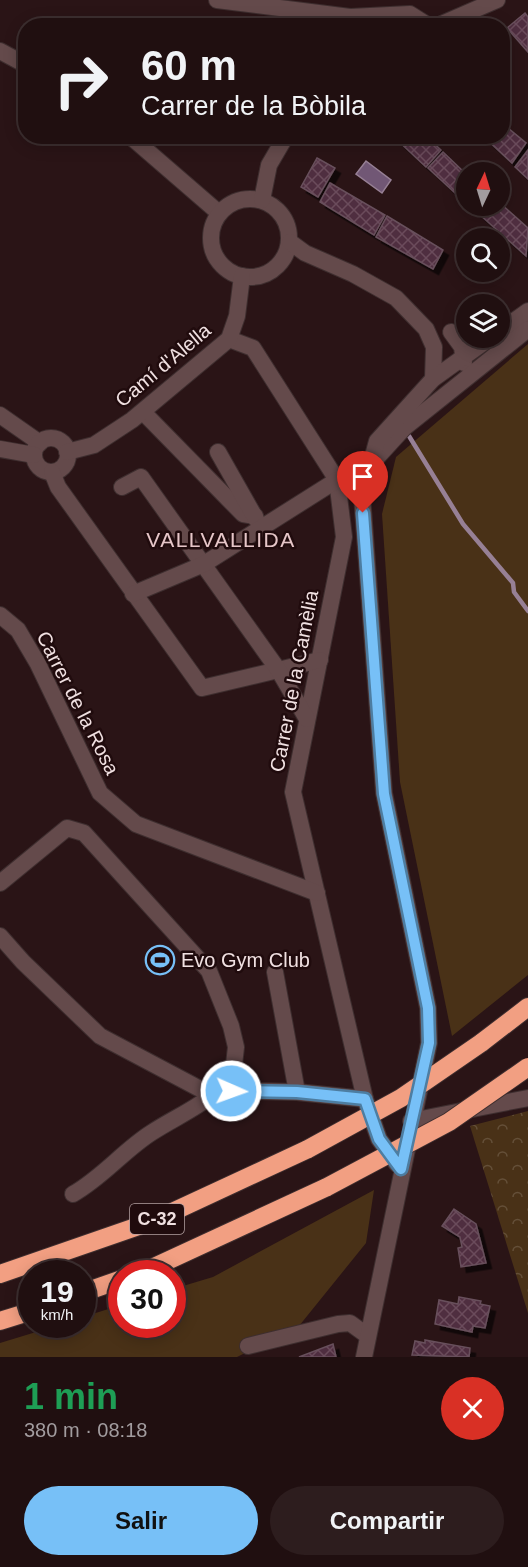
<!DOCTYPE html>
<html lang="es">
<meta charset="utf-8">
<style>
:root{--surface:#200f10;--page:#2d1d1e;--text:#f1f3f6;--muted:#a29c9f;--line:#3d2f30;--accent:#77c0f7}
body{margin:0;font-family:Helvetica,sans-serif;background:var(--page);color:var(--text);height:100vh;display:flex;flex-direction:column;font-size:22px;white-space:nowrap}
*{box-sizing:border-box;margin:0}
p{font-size:20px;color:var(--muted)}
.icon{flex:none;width:33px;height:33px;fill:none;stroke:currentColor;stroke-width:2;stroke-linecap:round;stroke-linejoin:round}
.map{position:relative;height:1357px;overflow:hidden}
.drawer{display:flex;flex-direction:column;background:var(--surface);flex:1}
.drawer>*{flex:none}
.top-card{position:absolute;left:18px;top:18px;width:492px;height:126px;border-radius:24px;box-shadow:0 3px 15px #0003,0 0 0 2px var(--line);background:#200f10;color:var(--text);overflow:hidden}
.needle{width:39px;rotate:4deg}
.fabs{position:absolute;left:456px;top:162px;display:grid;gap:12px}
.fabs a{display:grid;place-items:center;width:54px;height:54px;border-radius:50%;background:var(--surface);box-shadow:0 3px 15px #0003,0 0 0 2px var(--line);font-size:30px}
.speed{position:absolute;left:18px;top:1260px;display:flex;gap:12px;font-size:30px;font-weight:700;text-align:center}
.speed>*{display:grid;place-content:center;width:78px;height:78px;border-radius:50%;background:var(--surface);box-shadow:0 3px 15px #0003,0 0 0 2px var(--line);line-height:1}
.speed small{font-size:15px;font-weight:400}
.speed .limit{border:9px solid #d22;background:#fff;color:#111}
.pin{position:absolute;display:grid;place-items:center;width:51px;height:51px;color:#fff;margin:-62px -26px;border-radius:50% 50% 50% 0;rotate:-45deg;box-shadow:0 0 6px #0007}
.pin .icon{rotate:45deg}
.me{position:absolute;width:66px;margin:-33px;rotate:92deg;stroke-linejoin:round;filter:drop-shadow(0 0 4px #0008)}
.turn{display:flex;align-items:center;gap:21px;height:126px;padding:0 24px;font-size:27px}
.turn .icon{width:78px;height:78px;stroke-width:2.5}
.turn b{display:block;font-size:42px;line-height:51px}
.round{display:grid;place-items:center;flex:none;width:63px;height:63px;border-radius:32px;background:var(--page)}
.summary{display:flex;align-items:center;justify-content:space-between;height:102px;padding:0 24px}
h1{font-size:36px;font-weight:800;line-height:45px;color:#1e9e55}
.button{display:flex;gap:12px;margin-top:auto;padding:12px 24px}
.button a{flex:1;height:69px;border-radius:36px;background:var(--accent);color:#111;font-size:24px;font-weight:800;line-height:69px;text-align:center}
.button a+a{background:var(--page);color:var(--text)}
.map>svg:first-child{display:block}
.green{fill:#493117}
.park{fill:url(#park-crowns)}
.water{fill:#715775;stroke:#978095;stroke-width:1.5}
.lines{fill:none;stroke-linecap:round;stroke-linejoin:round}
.stream{stroke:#978095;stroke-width:4.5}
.building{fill:url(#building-cross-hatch);stroke:#68505c;stroke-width:1.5;filter:url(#shadow)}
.minor-casing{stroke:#3e2e2f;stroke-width:18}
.highway-casing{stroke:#3e2e2f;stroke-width:20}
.minor{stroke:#644a4b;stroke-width:16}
.highway{stroke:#f29f82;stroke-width:18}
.highway-bridge-casing{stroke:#3e2e2f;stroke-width:20;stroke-linecap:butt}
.highway-bridge{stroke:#f29f82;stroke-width:18}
.route-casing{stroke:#4d7da1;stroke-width:15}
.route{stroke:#77c0f7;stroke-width:10}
.labels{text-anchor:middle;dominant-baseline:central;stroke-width:5;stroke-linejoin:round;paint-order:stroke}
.shield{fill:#200b0d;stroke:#b2a0a1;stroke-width:1.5}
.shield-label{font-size:18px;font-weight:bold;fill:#f0e0e1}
.street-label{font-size:20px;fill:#f0e0e1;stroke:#200b0d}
.poi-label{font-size:20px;fill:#f0e0e1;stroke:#200b0d;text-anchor:start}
.neighbourhood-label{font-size:21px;letter-spacing:1.5px;fill:#e6c6c8;stroke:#200b0d}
</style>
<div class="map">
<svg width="528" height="1357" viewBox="0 0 528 1357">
<defs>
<pattern id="park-crowns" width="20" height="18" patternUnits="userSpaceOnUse" patternTransform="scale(1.5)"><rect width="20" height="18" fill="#493117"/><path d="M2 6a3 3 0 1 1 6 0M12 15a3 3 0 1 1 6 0" fill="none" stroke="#644f38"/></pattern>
<pattern id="building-cross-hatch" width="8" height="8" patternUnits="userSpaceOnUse" patternTransform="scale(1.5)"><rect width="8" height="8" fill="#502e40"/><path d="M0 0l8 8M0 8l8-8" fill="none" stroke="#6a4c5b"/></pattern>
<filter id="shadow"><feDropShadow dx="5.5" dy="5.5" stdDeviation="0" flood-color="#0009"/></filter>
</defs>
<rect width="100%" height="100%" fill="#2a1416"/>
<!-- green -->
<g class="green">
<path d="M528 344V975L452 1036 400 782 382 514 396 457Z"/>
<path d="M374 1190 366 1243 299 1326 237 1357H0V1343L59 1325 82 1324 83 1317 121 1305 122 1324H172L173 1289 213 1277Z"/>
</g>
<!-- park -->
<path class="park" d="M528 1111V1313L470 1126Z"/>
<!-- water -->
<path class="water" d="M366 161 391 180 382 193 356 174Z"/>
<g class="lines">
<!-- stream -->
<path class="stream" d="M409 436 463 524 513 583 514 592 528 611"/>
</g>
<!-- building -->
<g class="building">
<path d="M525 13 528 17V52L507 28Z"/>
<path d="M502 123 526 143 512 163 483 136H502Z"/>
<path d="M393 136H426L441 150 426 167Z"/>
<path d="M528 150V179L515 167Z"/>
<path d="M443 152 466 174V203L428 168Z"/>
<path d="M317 158 335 168 318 197 301 187Z"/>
<path d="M330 183 385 215 374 235 320 202Z"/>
<path d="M500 203 528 228 526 256 478 213 485 206Z"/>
<path d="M469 206H481L476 212Z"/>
<path d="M387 216 443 250 433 269 376 237Z"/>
<path d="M454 1209 476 1224 486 1263 461 1267 458 1248 462 1247 460 1237 442 1226Z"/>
<path d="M459 1297 481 1301 480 1304 490 1306 485 1328 473 1326 472 1332 435 1324 439 1300 458 1304Z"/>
<path d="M425 1340 470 1348 469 1357 412 1355 415 1341 425 1343Z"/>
<path d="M333 1344 336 1357H299Z"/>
</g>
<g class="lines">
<!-- minor casing -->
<g class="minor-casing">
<g id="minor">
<path d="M217 0 350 17 410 14 429 26"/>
<path d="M437 26 497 0"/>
<path d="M0 51 26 65"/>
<path d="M130 136 219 213"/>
<circle cx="250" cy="238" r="39"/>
<path d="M262 200 269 165 286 136"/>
<path d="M290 242 305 253 353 274 396 298 426 329 434 347 433 379"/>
<path d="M500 331 528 311"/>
<path d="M451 332 462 347 464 363"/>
<path d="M229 339 253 348 337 480 344 537 293 792 365 1099"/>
<path d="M143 412 243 514 255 516"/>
<path d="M0 415 40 443"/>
<circle cx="51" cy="455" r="17"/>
<path d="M0 449 34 455"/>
<path d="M67 452 94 445 132 420 229 339 237 316 242 276"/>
<path d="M218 452 256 519"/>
<path d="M372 463 404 428 528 329"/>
<path d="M52 472 58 487 202 688 320 660"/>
<path d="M122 487 141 477 279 671 307 719"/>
<path d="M133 594 204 564 337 480"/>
<path d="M0 615 18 630 38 664 100 793 136 824 317 893"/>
<path d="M0 883 67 828 84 833 209 971 231 1026 236 1047 231 1091"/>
<path d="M0 936 23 962 100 1036 202 1090 297 1092 365 1099 379 1139 397 1164"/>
<path d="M275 972 297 1092"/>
<path d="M411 1121 528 1098"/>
<path d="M73 1194C103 1177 123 1151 151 1133 174 1118 198 1108 219 1090"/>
<path d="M248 1346 338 1324 350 1323 368 1336"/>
<path d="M364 1357 429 1043 428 1008 384 793 362 496 377 441 433 379 490 338"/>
</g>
</g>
<!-- highway casing -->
<g class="highway-casing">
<g id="highway">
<path d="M481 1043 528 1007"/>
<path d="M0 1274 153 1221 308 1149"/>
<path d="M139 1274 327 1187"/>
<path d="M82 1293 122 1279"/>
<path d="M0 1321 32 1311"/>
</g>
</g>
<!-- minor -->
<use href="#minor" class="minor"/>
<!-- highway -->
<use href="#highway" class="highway"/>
<!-- highway-bridge casing -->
<g class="highway-bridge-casing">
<g id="highway-bridge">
<path d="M308 1149 401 1098 481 1043"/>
<path d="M327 1187 449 1122 528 1067"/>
</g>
</g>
<!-- highway-bridge -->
<use href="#highway-bridge" class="highway-bridge"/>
</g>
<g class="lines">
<!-- route casing -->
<g class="route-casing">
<path id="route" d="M231 1091 297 1092 365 1099 379 1139 401 1169 429 1043 428 1008 384 794 363 513"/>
</g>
<!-- route -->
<use href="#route" class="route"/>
</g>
<!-- icons -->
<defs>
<g id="stadium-ring" transform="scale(1.5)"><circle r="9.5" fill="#200b0d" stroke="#77c0f7" stroke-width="1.5"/><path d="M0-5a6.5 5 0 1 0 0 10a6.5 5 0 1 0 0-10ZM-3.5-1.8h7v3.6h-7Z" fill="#77c0f7"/></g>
</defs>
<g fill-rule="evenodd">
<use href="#stadium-ring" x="160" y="960"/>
</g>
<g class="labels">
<!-- shield labels -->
<rect class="shield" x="130" y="1204" width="54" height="30" rx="4.5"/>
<g class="shield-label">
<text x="157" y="1219">C-32</text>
</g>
<!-- street labels -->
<g class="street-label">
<text transform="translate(163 365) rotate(-40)">Camí d'Alella</text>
<text transform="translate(294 681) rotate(-79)">Carrer de la Camèlia</text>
<text transform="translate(78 703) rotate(63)">Carrer de la Rosa</text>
</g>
<!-- poi labels -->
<g class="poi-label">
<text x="181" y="960">Evo Gym Club</text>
</g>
<!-- neighbourhood labels -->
<g class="neighbourhood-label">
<text x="221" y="539">VALLVALLIDA</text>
</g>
</g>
</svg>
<div class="fabs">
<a><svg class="needle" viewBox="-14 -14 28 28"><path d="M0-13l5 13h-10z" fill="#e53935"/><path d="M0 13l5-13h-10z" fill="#a29c9f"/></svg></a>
<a><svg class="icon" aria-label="search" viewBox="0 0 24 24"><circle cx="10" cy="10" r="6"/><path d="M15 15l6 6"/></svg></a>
<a><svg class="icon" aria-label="layers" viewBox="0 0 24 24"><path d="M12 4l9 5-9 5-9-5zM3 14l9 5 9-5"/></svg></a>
</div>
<div class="speed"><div>19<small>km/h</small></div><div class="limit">30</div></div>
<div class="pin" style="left:363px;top:513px;background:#d93025"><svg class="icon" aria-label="arrive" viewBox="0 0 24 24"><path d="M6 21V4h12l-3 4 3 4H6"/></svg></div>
<svg class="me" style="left:231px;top:1091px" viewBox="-20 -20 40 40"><circle r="17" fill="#77c0f7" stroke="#fff" stroke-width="3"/><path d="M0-11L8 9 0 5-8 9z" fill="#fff"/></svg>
<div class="top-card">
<div class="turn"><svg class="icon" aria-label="right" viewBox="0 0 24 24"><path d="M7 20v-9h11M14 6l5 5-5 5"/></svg><div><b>60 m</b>Carrer de la Bòbila</div></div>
</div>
</div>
<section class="drawer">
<div class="summary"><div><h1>1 min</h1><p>380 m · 08:18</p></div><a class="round" style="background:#d93025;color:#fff"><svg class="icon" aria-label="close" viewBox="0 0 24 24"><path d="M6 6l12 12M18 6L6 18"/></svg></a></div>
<div class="button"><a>Salir</a><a>Compartir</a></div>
</section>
